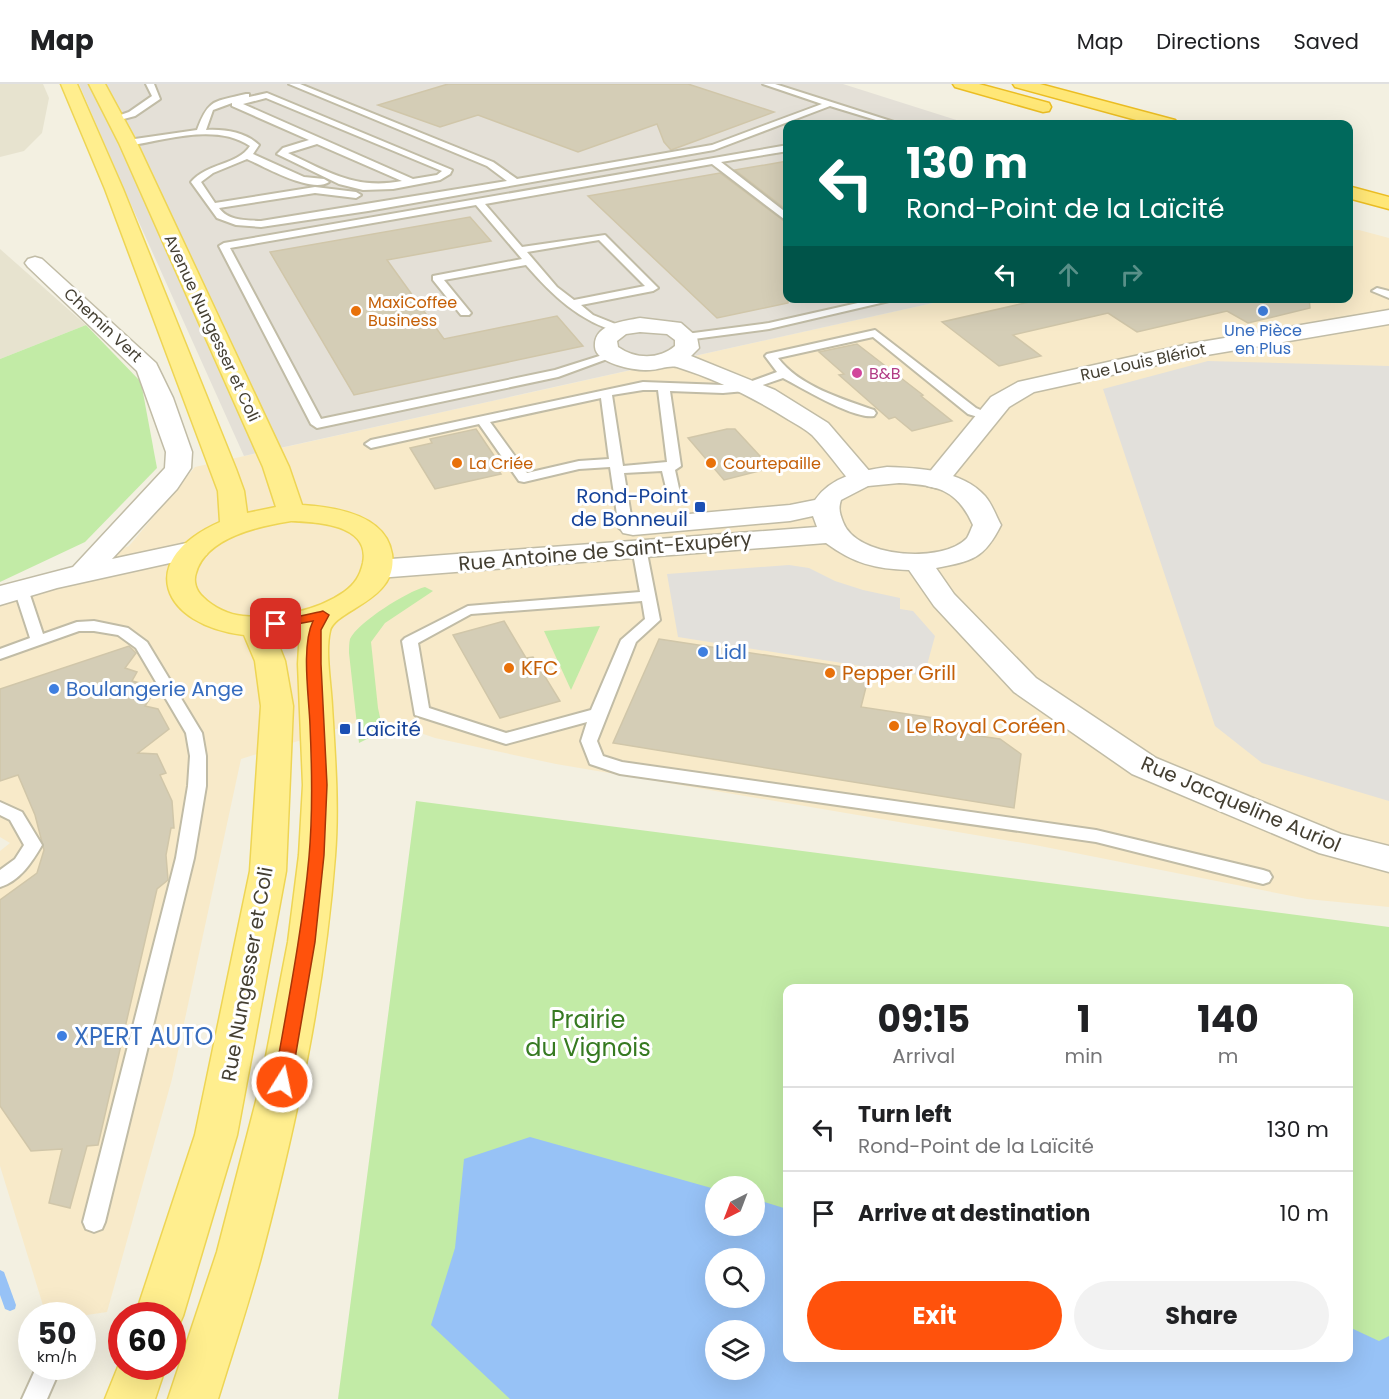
<!DOCTYPE html>
<meta charset="utf-8">
<style>
:root{--surface:#fff;--page:#f2f2f2;--text:#202124;--muted:#757577;--line:#e0e0e0;--accent:#ff520c}
body{margin:0;font-family:Poppins,sans-serif;background:var(--page);color:var(--text);height:100vh;display:flex;flex-direction:column;font-size:22px;white-space:nowrap}
*{box-sizing:border-box;margin:0}
p{font-size:20px;color:var(--muted)}
.icon{flex:none;width:33px;height:33px;fill:none;stroke:currentColor;stroke-width:2;stroke-linecap:round;stroke-linejoin:round}
.map{position:relative;flex:1;overflow:hidden}
.panel{position:absolute;left:783px;top:900px;width:570px;height:378px;display:flex;flex-direction:column;background:var(--surface);border-radius:12px;box-shadow:0 6px 24px #0002}
.panel>*{flex:none}
.top-card{position:absolute;left:783px;top:36px;width:570px;height:183px;border-radius:12px;box-shadow:0 6px 24px #0002;background:#00695c;color:#fff;overflow:hidden}
.needle{width:39px;rotate:222deg}
.fabs{position:absolute;left:705px;top:1092px;display:grid;gap:12px}
.fabs a{display:grid;place-items:center;width:60px;height:60px;border-radius:50%;background:var(--surface);box-shadow:0 6px 24px #0002;font-size:30px}
.speed{position:absolute;left:18px;top:1218px;display:flex;gap:12px;font-size:30px;font-weight:700;text-align:center}
.speed>*{display:grid;place-content:center;width:78px;height:78px;border-radius:50%;background:var(--surface);box-shadow:0 6px 24px #0002;line-height:1}
.speed small{font-size:15px;font-weight:400}
.speed .limit{border:9px solid #d22;background:#fff;color:#111}
.pin{position:absolute;display:grid;place-items:center;width:51px;height:51px;color:#fff;margin:-26px;border-radius:12px;box-shadow:0 3px 9px #0006}
.me{position:absolute;width:66px;margin:-33px;rotate:10deg;stroke-linejoin:round;filter:drop-shadow(0 0 4px #0008)}
.turn{display:flex;align-items:center;gap:21px;height:126px;padding:0 24px;font-size:27px}
.turn .icon{width:78px;height:78px;stroke-width:2.5}
.turn b{display:block;font-size:42px;line-height:51px}
.lanes{display:flex;align-items:center;height:57px;padding:0 24px;background:#0003;justify-content:center;gap:30px;direction:ltr}
.lanes .off{opacity:.35}
.eta{display:flex;justify-content:space-evenly;align-items:center;height:102px;text-align:center}
.eta b{font-size:36px;font-weight:700;line-height:42px}
.button{display:flex;gap:12px;margin-top:auto;padding:12px 24px}
.button a{flex:1;height:69px;border-radius:36px;background:var(--accent);color:#fff;font-size:24px;font-weight:700;line-height:69px;text-align:center}
.button a+a{background:var(--page);color:var(--text)}
ul{padding:0;list-style:none}
li{display:flex;align-items:center;gap:18px;height:84px;padding:0 24px;border-top:2px solid var(--line)}
li div{flex:1}
li b{display:block;font-size:22px}
li em{font-style:normal}
header{display:flex;align-items:center;gap:36px;box-sizing:border-box;height:84px;padding:0 30px;background:var(--surface);border-bottom:2px solid var(--line)}
header strong{font-size:28px}
nav{display:flex;gap:33px;margin-inline-start:auto;font-size:21px}
.map>svg:first-child{display:block}
.residential{fill:#e7e3cf}
.commercial{fill:#f8eac9}
.industrial{fill:#e4e0d7}
.green{fill:#c2eba6;fill-rule:evenodd}
.parking{fill:#e2e0db}
.water{fill:#97c2f6;fill-rule:evenodd}
.lines{fill:none;stroke-linecap:round;stroke-linejoin:round}
.stream{fill:#97c2f6;fill-rule:evenodd}
.building{fill:#d4cdb6;stroke:#d0c6a9;stroke-width:1.5}
.service-casing{stroke:#c1bca6;stroke-width:4}
.minor-casing{stroke:#c1bca6;stroke-width:3}
.tertiary-casing{stroke:#c1bca6;stroke-width:3}
.primary-casing{stroke:#eed554;stroke-width:3}
.trunk-casing{stroke:#ebbd23;stroke-width:3}
.service{fill:#fff;fill-rule:evenodd}
.minor{fill:#fff;fill-rule:evenodd}
.tertiary{fill:#fff;fill-rule:evenodd}
.primary{fill:#ffee8e;fill-rule:evenodd}
.trunk{fill:#ffe777;fill-rule:evenodd}
.route{fill:#ff520c;stroke:#a63508;stroke-width:1.5}
.food-dot{fill:#e8710a;stroke:#fff;stroke-width:2}
.shop-dot{fill:#3f7fe0;stroke:#fff;stroke-width:2}
.hotel-dot{fill:#d1479c;stroke:#fff;stroke-width:2}
.transit-dot{fill:#1a4fb4;stroke:#fff;stroke-width:2}
.labels{text-anchor:middle;dominant-baseline:central;stroke-width:6;stroke-linejoin:round;paint-order:stroke}
.far-food-label{font-size:16px;fill:#c56008;stroke:#fff;text-anchor:start}
.far-street-label{font-size:16px;fill:#443f32;stroke:#fff}
.far-shop-label{font-size:16px;fill:#366cbe;stroke:#fff}
.far-hotel-label{font-size:16px;fill:#b23c85;stroke:#fff;text-anchor:start}
.transit-label{font-size:20px;fill:#164399;stroke:#fff;text-anchor:end}
.street-label{font-size:20px;fill:#443f32;stroke:#fff}
.shop-label{font-size:20px;fill:#366cbe;stroke:#fff;text-anchor:start}
.food-label{font-size:20px;fill:#c56008;stroke:#fff;text-anchor:start}
.near-park-label{font-size:24px;fill:#367a21;stroke:#fff}
.near-shop-label{font-size:24px;fill:#366cbe;stroke:#fff;text-anchor:start}
</style>
<header>
<strong>Map</strong>
<nav><a>Map</a><a>Directions</a><a>Saved</a></nav>
</header>
<div class="map">
<svg width="1389" height="1315" viewBox="0 0 1389 1315">
<rect width="100%" height="100%" fill="#f3f0e1"/>
<!-- residential -->
<g class="residential">
<path d="M0 0H43L49 14 42 49 24 67 0 73Z"/>
<path d="M0 165 86 241 0 275Z"/>
</g>
<!-- commercial -->
<path class="commercial" d="M1349 146H1359L1389 154V823L1307 815 1035 761 556 680 435 654 374 633 241 675 172 995 107 1228 80 1232 46 1231 0 1082V767L10 759 0 753V510L129 462 195 383 951 215 1348 214Z"/>
<!-- industrial -->
<path class="industrial" d="M79 0H843L969 40H788V214L951 215 244 372 124 105Z"/>
<!-- green -->
<g class="green">
<path d="M86 241 141 298 157 384 85 458 0 498V275Z"/>
<path d="M425 503 433 507 385 539 371 558 378 624 383 647 359 659 349 569C349 564 349 559 350 555 358 538 408 507 425 503Z"/>
<path d="M600 542 571 606 544 547Z"/>
<path d="M416 717 1389 843V1315H338ZM788 904H1348V1274H788ZM716 1102H754V1142H716ZM716 1174H754V1214H716ZM716 1246H754V1286H716Z"/>
</g>
<!-- parking -->
<g class="parking">
<path d="M1208 277 1389 282V717L1262 679 1215 642 1103 305Z"/>
<path d="M789 481 809 484 835 497 863 506 900 514V525L913 527 935 552 924 592 678 553 667 490Z"/>
</g>
<!-- water -->
<path class="water" d="M530 1053 715 1105 716 1142H754L755 1115 787 1125 788 1274H1348L1349 1243 1379 1257 1389 1252V1315H510L431 1241 455 1164 464 1075ZM716 1174H754V1214H716ZM716 1246H754V1286H716Z"/>
<g class="lines">
<!-- stream -->
<path class="stream" d="M0 1186 4 1188 16 1221 15 1225 10 1227 5 1225 0 1211Z"/>
</g>
<!-- building -->
<g class="building">
<path d="M448 0H688L774 28 671 66 664 58 657 40 578 68 478 31 440 43 378 21Z"/>
<path d="M788 77V127L735 86Z"/>
<path d="M720 89 788 140V219L717 234 588 112Z"/>
<path d="M470 133 491 157 387 176 444 255 557 232 583 262 354 311 270 168Z"/>
<path d="M1047 214H1309L1310 224 1248 239 1227 227 1137 248 1108 229 1013 251 1041 272 999 282 942 238Z"/>
<path d="M857 260 923 311 921 312 952 337 912 347 895 333 889 335 839 291 844 290 819 268Z"/>
<path d="M476 345 495 373 490 374 501 390 435 405 410 364 432 359 430 355Z"/>
<path d="M727 345H735L771 384 724 396 688 354Z"/>
<path d="M504 537 526 574 533 573 560 617 500 634 453 551Z"/>
<path d="M659 555 870 587 861 623 940 635 938 646 1000 655 1021 670 1014 724 613 659Z"/>
<path d="M129 562 136 569 125 584 137 588 132 597 144 600 139 609 151 613 145 622 158 625 169 645 138 669 157 670 166 689 160 691 172 717 174 744H171L166 771 168 796 157 805 98 1061 87 1062 70 1124 49 1119 62 1065 31 1067 0 1022V816L37 789 44 766 35 731 18 691 0 697V605Z"/>
</g>
<g class="lines">
<!-- service casing -->
<g class="service-casing">
<g id="service">
<path d="M146 0H154L160 15 135 32 112 38V34L129 28 152 12Z"/>
<path d="M289 0H300L493 78 517 95 712 61 822 20 763 0H775L897 39 889 40 830 22 714 66 368 127 261 143 236 141 217 134 191 98C207 79 238 81 250 62 216 39 166 56 128 62L124 59 128 56 197 46C209 14 214 18 246 10H249V13L267 9 452 86 450 90 440 96 393 105 363 106 339 100 277 70 283 64 309 56 232 22V19L213 26 206 46C225 45 245 48 259 61L253 70 304 93 324 95 329 98C312 110 265 83 247 75L213 89 201 98 215 119 315 103 356 108 361 111 356 114 315 109 219 124C228 137 246 136 261 137L507 97 487 82ZM266 14 442 87 437 91 413 95 243 20ZM317 60 402 97C356 106 328 88 288 69Z"/>
<path d="M788 61V67L721 78 788 130V138L712 80 485 120 522 163 605 151 658 204 653 207 581 221 593 231 623 243V247L619 248C580 238 552 211 526 181L444 196 471 229 469 231H461L433 196V192L522 175 476 121 230 164 321 335 555 286 612 268 618 271 558 293 317 344 311 340 219 162 224 159ZM599 156 645 202 574 216 557 203 527 168Z"/>
<path d="M1377 204 1389 207V214L1372 207Z"/>
<path d="M880 214H902L769 245 686 256 680 253 686 250 769 239Z"/>
<path d="M875 246 976 324 994 332 992 335 988 336 968 330 873 253 778 274C799 302 842 315 874 326L876 329 874 332C855 336 802 304 783 294L745 307 723 309 670 307 681 382 675 386 680 409 678 412H668L662 387 624 389 633 444 626 448 619 444 610 383 579 385 524 398 519 397 479 340 371 364 365 360 371 356 643 298 723 301 744 300 777 288 765 272 767 270ZM643 306H658L667 378 623 382 612 311ZM601 314 609 375 579 377 527 389 490 338Z"/>
<path d="M639 460 646 464 660 536 636 558 597 657 603 672 622 678 1096 746 1263 786 1269 788 1272 793 1269 798 1263 800 1096 758 620 690 590 680 581 657 587 638 506 660 415 631 402 557 405 554 468 522 640 508 632 464ZM642 517 645 535 621 556 591 626 506 649 429 624 418 559 471 530Z"/>
<path d="M21 501 28 505 43 550 77 538 94 537 128 544 147 558 202 649 206 672V702L194 774 105 1138 102 1145 94 1148 86 1145 83 1138 176 774 188 702 190 672 186 649 136 564 118 551 94 547H79L0 575V565L30 554 14 505Z"/>
<path d="M0 718 22 728 42 761C32 778 20 797 0 803V786L15 775 24 761 10 736 0 731Z"/>
<path d="M37 1282 61 1283 47 1315H22Z"/>
</g>
</g>
<!-- minor casing -->
<g class="minor-casing">
<g id="minor">
<path d="M35 173 42 175 156 279 173 314 192 368 191 384 177 405 112 475 196 457 206 459 210 465 206 471 57 504 0 521V502L73 483 165 384 166 368 137 287 28 183 25 179 28 175Z"/>
<path d="M1389 226V240L1189 274 1034 308 1009 323 945 402 936 404 927 402 923 396 991 313 1018 298 1189 260Z"/>
<path d="M640 234 681 239 697 253 699 264 691 272 775 306 828 339 871 389 875 395 871 401 862 403 853 401C839 384 826 366 812 351 805 345 796 340 789 336 754 314 716 295 677 283 669 281 658 286 650 286 636 287 596 280 595 263 593 240 624 237 640 234ZM640 248 667 250 675 256V262C659 276 635 275 618 263L617 257 626 250Z"/>
</g>
</g>
<!-- tertiary casing -->
<g class="tertiary-casing">
<path id="tertiary" d="M887 383C919 384 962 386 985 412 992 420 996 432 1001 441 984 475 972 477 936 484L954 510 1036 594 1156 674 1341 750 1389 762V788L1319 769 1132 690 1014 608 934 522 909 486C875 485 853 479 826 459L378 494 368 491 364 485 368 479 378 476 817 443 813 432 790 437 633 451 623 449 619 443 623 437 633 435 790 421 815 416C832 392 860 387 887 383ZM899 399C937 401 957 405 973 441 971 445 969 451 967 454 943 480 856 474 843 438 840 430 838 425 841 416L868 402Z"/>
</g>
<!-- primary casing -->
<g class="primary-casing">
<g id="primary">
<path d="M61 0H77L123 105 236 385 244 407 247 429 276 423 263 383 119 59 89 0H105L137 59 289 383 302 421C334 423 386 430 392 470 399 517 335 525 330 547 325 568 331 600 332 622 335 672 339 722 335 772 325 905 297 1037 263 1166 250 1216 233 1266 218 1315H168L217 1168 261 998 288 858 299 771 303 701 298 580 300 545 274 549 285 577 293 622 286 787 237 1051 183 1232 176 1248 172 1250V1232H135L195 1051 250 787 261 622 255 577 244 551C161 541 134 476 220 438L218 407 105 105ZM291 437C316 438 371 440 363 479 360 492 355 500 344 508 317 527 276 535 243 532 229 531 213 523 203 513 196 507 193 497 196 489 206 453 260 442 291 437Z"/>
<path d="M122 1273V1282H166L155 1315H105Z"/>
</g>
</g>
<!-- trunk casing -->
<g class="trunk-casing">
<g id="trunk">
<path d="M953 0H979L1049 19 1051 23 1049 27 1043 28 955 3Z"/>
<path d="M1013 0H1040L1175 36 1178 40H1151L1015 3Z"/>
<path d="M1348 102 1389 113V125L1348 114Z"/>
</g>
</g>
<!-- service -->
<use href="#service" class="service"/>
<!-- minor -->
<use href="#minor" class="minor"/>
<!-- tertiary -->
<use href="#tertiary" class="tertiary"/>
<!-- primary -->
<use href="#primary" class="primary"/>
<!-- trunk -->
<use href="#trunk" class="trunk"/>
</g>
<!-- route -->
<path class="route" d="M323 527 329 531 321 546V580L327 701 324 771 315 858 291 998 289 1003 282 1005 276 1003 274 998C287 923 302 849 309 773 313 729 312 685 310 641 309 613 301 562 313 537L276 544 270 540C275 536 313 530 323 527Z"/>
<!-- markers -->
<g class="food-dot">
<circle cx="356" cy="227" r="6"/>
<circle cx="457" cy="379" r="6"/>
<circle cx="711" cy="379" r="6"/>
<circle cx="509" cy="584" r="6"/>
<circle cx="830" cy="589" r="6"/>
<circle cx="894" cy="642" r="6"/>
</g>
<g class="shop-dot">
<circle cx="1263" cy="227" r="6"/>
<circle cx="703" cy="568" r="6"/>
<circle cx="54" cy="605" r="6"/>
<circle cx="62" cy="952" r="6"/>
</g>
<circle class="hotel-dot" cx="857" cy="289" r="6"/>
<g class="transit-dot">
<rect x="694" y="417" width="12" height="12" rx="3"/>
<rect x="339" y="639" width="12" height="12" rx="3"/>
</g>
<g class="labels">
<!-- far-food labels -->
<g class="far-food-label">
<text x="368" y="218">MaxiCoffee<tspan x="368" dy="18">Business</tspan></text>
<text x="469" y="379">La Criée</text>
<text x="723" y="379">Courtepaille</text>
</g>
<!-- far-street labels -->
<g class="far-street-label">
<text transform="translate(103 241) rotate(43)">Chemin Vert</text>
<text transform="translate(212 244) rotate(65)">Avenue Nungesser et Coli</text>
<text transform="translate(1143 278) rotate(-12)">Rue Louis Blériot</text>
</g>
<!-- far-shop labels -->
<g class="far-shop-label">
<text x="1263" y="246">Une Pièce<tspan x="1263" dy="18">en Plus</tspan></text>
</g>
<!-- far-hotel labels -->
<g class="far-hotel-label">
<text x="869" y="289">B&amp;B</text>
</g>
<!-- transit labels -->
<g class="transit-label">
<text x="688" y="412">Rond-Point<tspan x="688" dy="23">de Bonneuil</tspan></text>
<text x="357" y="645" text-anchor="start">Laïcité</text>
</g>
<!-- street labels -->
<g class="street-label">
<text transform="translate(605 467) rotate(-5)">Rue Antoine de Saint-Exupéry</text>
<text transform="translate(1241 720) rotate(23)">Rue Jacqueline Auriol</text>
<text transform="translate(247 890) rotate(-80)">Rue Nungesser et Coli</text>
</g>
<!-- shop labels -->
<g class="shop-label">
<text x="715" y="568">Lidl</text>
<text x="66" y="605">Boulangerie Ange</text>
</g>
<!-- food labels -->
<g class="food-label">
<text x="521" y="584">KFC</text>
<text x="842" y="589">Pepper Grill</text>
<text x="906" y="642">Le Royal Coréen</text>
</g>
<!-- near-park labels -->
<g class="near-park-label">
<text x="588" y="935">Prairie<tspan x="588" dy="28">du Vignois</tspan></text>
</g>
<!-- near-shop labels -->
<g class="near-shop-label">
<text x="74" y="952">XPERT AUTO</text>
</g>
</g>
</svg>
<div class="fabs">
<a><svg class="needle" viewBox="-14 -14 28 28"><path d="M0-13l5 13h-10z" fill="#e53935"/><path d="M0 13l5-13h-10z" fill="#757577"/></svg></a>
<a><svg class="icon" aria-label="search" viewBox="0 0 24 24"><circle cx="10" cy="10" r="6"/><path d="M15 15l6 6"/></svg></a>
<a><svg class="icon" aria-label="layers" viewBox="0 0 24 24"><path d="M12 4l9 5-9 5-9-5zM3 14l9 5 9-5"/></svg></a>
</div>
<div class="speed"><div>50<small>km/h</small></div><div class="limit">60</div></div>
<div class="pin" style="left:276px;top:540px;background:#d93025"><svg class="icon" aria-label="arrive" viewBox="0 0 24 24"><path d="M6 21V4h12l-3 4 3 4H6"/></svg></div>
<svg class="me" style="left:282px;top:998px" viewBox="-20 -20 40 40"><circle r="17" fill="#ff520c" stroke="#fff" stroke-width="3"/><path d="M0-11L8 9 0 5-8 9z" fill="#fff"/></svg>
<div class="top-card">
<div class="turn"><svg class="icon" aria-label="left" viewBox="0 0 24 24"><path d="M17 20v-9H6M10 6l-5 5 5 5"/></svg><div><b>130 m</b>Rond-Point de la Laïcité</div></div>
<div class="lanes"><svg class="icon" aria-label="left" viewBox="0 0 24 24"><path d="M17 20v-9H6M10 6l-5 5 5 5"/></svg><svg class="icon off" aria-label="ahead" viewBox="0 0 24 24"><path d="M12 20V5M6 11l6-6 6 6"/></svg><svg class="icon off" aria-label="right" viewBox="0 0 24 24"><path d="M7 20v-9h11M14 6l5 5-5 5"/></svg></div>
</div>
<section class="panel">
<div class="eta">
<div><b>09:15</b><p>Arrival</p></div>
<div><b>1</b><p>min</p></div>
<div><b>140</b><p>m</p></div>
</div>
<ul>
<li><svg class="icon" aria-label="left" viewBox="0 0 24 24"><path d="M17 20v-9H6M10 6l-5 5 5 5"/></svg><div><b>Turn left</b><p>Rond-Point de la Laïcité</p></div><em>130 m</em></li>
<li><svg class="icon" aria-label="arrive" viewBox="0 0 24 24"><path d="M6 21V4h12l-3 4 3 4H6"/></svg><div><b>Arrive at destination</b></div><em>10 m</em></li>
</ul>
<div class="button"><a>Exit</a><a>Share</a></div>
</section>
</div>
